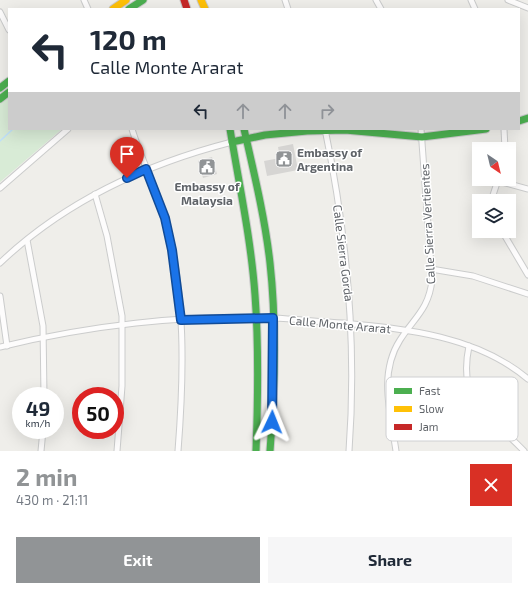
<!DOCTYPE html>
<meta charset="utf-8">
<style>
:root{--surface:#fff;--page:#f6f6f7;--text:#1f2937;--muted:#747a83;--accent:#919496}
body{margin:0;font-family:"Exo 2",sans-serif;background:var(--page);color:var(--text);height:100vh;display:flex;flex-direction:column;font-size:15px;white-space:nowrap}
*{box-sizing:border-box;margin:0}
p{font-size:13px;color:var(--muted)}
.icon{flex:none;width:22px;height:22px;fill:none;stroke:currentColor;stroke-width:2;stroke-linecap:round;stroke-linejoin:round}
.map{position:relative;height:451px;overflow:hidden}
.side{display:flex;flex-direction:column;background:var(--surface);flex:1}
.side>*{flex:none}
.hud{position:absolute;left:8px;top:8px;width:512px;height:122px;border-radius:0px;box-shadow:0 4px 16px #0002;background:#fff;color:var(--text);overflow:hidden}
.needle{width:26px;rotate:145deg}
.fabs{position:absolute;left:472px;top:142px;display:grid;gap:8px}
.fabs a{display:grid;place-items:center;width:44px;height:44px;border-radius:0px;background:var(--surface);box-shadow:0 4px 16px #0002;font-size:20px}
.speed{position:absolute;left:12px;top:387px;display:flex;gap:8px;font-size:20px;font-weight:700;text-align:center}
.speed>*{display:grid;place-content:center;width:52px;height:52px;border-radius:50%;background:var(--surface);box-shadow:0 4px 16px #0002;line-height:1}
.speed small{font-size:10px;font-weight:400}
.speed .limit{border:6px solid #d22;background:#fff;color:#111}
.pin{position:absolute;display:grid;place-items:center;width:34px;height:34px;color:#fff;margin:-41px -17px;border-radius:50% 50% 50% 0;rotate:-45deg;box-shadow:0 0 4px #0007}
.pin .icon{rotate:45deg}
.me{position:absolute;width:44px;margin:-22px;rotate:2deg;stroke-linejoin:round;filter:drop-shadow(0 0 3px #0008)}
.turn{display:flex;align-items:center;gap:14px;height:84px;padding:0 16px;font-size:18px}
.turn .icon{width:52px;height:52px;stroke-width:2.5}
.turn b{display:block;font-size:28px;line-height:34px}
.lanes{display:flex;align-items:center;height:38px;padding:0 16px;background:#0003;justify-content:center;gap:20px;direction:ltr}
.lanes .off{opacity:.35}
.round{display:grid;place-items:center;flex:none;width:42px;height:42px;border-radius:0px;background:var(--page)}
.summary{display:flex;align-items:center;justify-content:space-between;height:68px;padding:0 16px}
h1{font-size:24px;font-weight:700;line-height:30px;color:var(--accent)}
.action{display:flex;gap:8px;margin-top:auto;padding:8px 16px}
.action a{flex:1;height:46px;border-radius:0px;background:var(--accent);color:#fff;font-size:16px;font-weight:700;line-height:46px;text-align:center}
.action a+a{background:var(--page);color:var(--text)}
.map>svg:first-child{display:block}
.green{fill:#d8ebd6}
.lines{fill:none;stroke-linecap:round;stroke-linejoin:round}
.stream{stroke:#bfe0f9;stroke-width:1.5}
.building{fill:#d6d5d3}
.street-casing{stroke:#cbcccc;stroke-width:7}
.fast-casing{stroke:#cacacb;stroke-width:9}
.slow-casing{stroke:#cacacb;stroke-width:9}
.jam-casing{stroke:#cacacb;stroke-width:9}
.street{stroke:#fdfcfc;stroke-width:5}
.fast{stroke:#4caf50;stroke-width:7}
.slow{stroke:#ffc107;stroke-width:7}
.jam{stroke:#c62828;stroke-width:7}
.route-casing{stroke:#114b97;stroke-width:10}
.route{stroke:#1a73e8;stroke-width:7}
.labels{text-anchor:middle;dominant-baseline:central;stroke-width:3;stroke-linejoin:round;paint-order:stroke}
.poi-label{font-size:12px;font-weight:bold;fill:#5f6368;stroke:#fff;text-anchor:start}
.street-label{font-size:12px;fill:#5f6368;stroke:#fff}
.key{fill:#fff;stroke:#cfd0d2;stroke-width:1}
.key-label{font-size:11px;fill:#5f6368}
</style>
<div class="map">
<svg width="528" height="451" viewBox="0 0 528 451">
<rect width="100%" height="100%" fill="#efeeea"/>
<!-- green -->
<path class="green" d="M9 98V129H62L0 182V104Z"/>
<g class="lines">
<!-- stream -->
<path class="stream" d="M0 141 13 129"/>
</g>
<!-- building -->
<g class="building">
<path d="M293 144 298 170 267 176 264 161 280 158 278 147Z"/>
<path d="M212 157 217 174 203 178 198 161Z"/>
</g>
<g class="lines">
<!-- street casing -->
<g class="street-casing">
<g id="street">
<path d="M84 0 88 9"/>
<path d="M285 0 288 9"/>
<path d="M376 0 381 9"/>
<path d="M471 0 475 9"/>
<path d="M508 0 528 8"/>
<path d="M0 12 9 30"/>
<path d="M132 129C141 159 156 187 165 218 186 292 184 375 178 451"/>
<path d="M325 129C347 235 357 343 349 451"/>
<path d="M504 129 505 149"/>
<path d="M498 181 528 189"/>
<path d="M0 188 68 129"/>
<path d="M95 194 107 236 122 316V386L117 451"/>
<path d="M491 201 498 180"/>
<path d="M502 231 528 275"/>
<path d="M27 240 43 326 44 396"/>
<path d="M0 263C65 201 146 164 232 142"/>
<path d="M431 269 473 276 528 294"/>
<path d="M0 296 7 346"/>
<path d="M469 346C457 404 489 414 524 451"/>
<path d="M0 347C87 326 184 314 273 318 296 319 320 322 343 323 407 329 477 336 528 379"/>
<path d="M41 451 43 430"/>
<path d="M396 451C391 415 378 374 400 340 414 318 429 309 432 280L421 129"/>
</g>
</g>
<!-- fast casing -->
<g class="fast-casing">
<g id="fast">
<path d="M129 9 143 0"/>
<path d="M0 88 9 81"/>
<path d="M0 99 9 92"/>
<path d="M519 121 528 118"/>
<path d="M230 129C239 184 251 239 255 295 259 347 258 399 256 451"/>
<path d="M244 129C254 173 265 218 270 263 277 326 275 388 270 451"/>
<path d="M232 142 265 135 307 131 345 130 422 137 486 129"/>
</g>
</g>
<!-- slow casing -->
<g class="slow-casing">
<g id="slow">
<path d="M201 0 205 9"/>
<path d="M113 9 126 0"/>
</g>
</g>
<!-- jam casing -->
<g class="jam-casing">
<path id="jam" d="M184 0 187 9"/>
</g>
<!-- street -->
<use href="#street" class="street"/>
<!-- fast -->
<use href="#fast" class="fast"/>
<!-- slow -->
<use href="#slow" class="slow"/>
<!-- jam -->
<use href="#jam" class="jam"/>
</g>
<g class="lines">
<!-- route casing -->
<g class="route-casing">
<path id="route" d="M127 178 146 169 165 218 172 250 181 320 273 318 272 422"/>
</g>
<!-- route -->
<use href="#route" class="route"/>
</g>
<!-- icons -->
<defs>
<g id="civic-square" transform="scale(0.9)"><rect x="-9" y="-9" width="18" height="18" rx="4" fill="#919496" stroke="#fff"/><path d="M-.6-6.5H3V-4.5H.6V-3L4-1V1h2V6H-6V1h2V-1L-.6-3ZM-1.2 2.5V6h2.4V2.5Z" fill="#fff"/></g>
</defs>
<g fill-rule="evenodd">
<use href="#civic-square" x="284" y="159"/>
<use href="#civic-square" x="207" y="167"/>
</g>
<g class="labels">
<!-- poi labels -->
<g class="poi-label">
<text x="297" y="152">Embassy of<tspan x="297" dy="14">Argentina</tspan></text>
<text x="207" y="186" text-anchor="middle">Embassy of<tspan x="207" dy="14">Malaysia</tspan></text>
</g>
<!-- street labels -->
<g class="street-label">
<text transform="translate(427 224) rotate(-93)">Calle Sierra Vertientes</text>
<text transform="translate(344 253) rotate(83)">Calle Sierra Gorda</text>
<text transform="translate(340 324) rotate(5)">Calle Monte Ararat</text>
</g>
</g>
<!-- legend -->
<rect x="386" y="377" width="132" height="64" rx="6" class="key"/>
<rect x="394" y="388" width="18" height="6" fill="#4caf50"/>
<rect x="394" y="406" width="18" height="6" fill="#ffc107"/>
<rect x="394" y="424" width="18" height="6" fill="#c62828"/>
<g class="key-label">
<text x="419" y="395">Fast</text>
<text x="419" y="413">Slow</text>
<text x="419" y="431">Jam</text>
</g>
</svg>
<div class="fabs">
<a><svg class="needle" viewBox="-14 -14 28 28"><path d="M0-13l5 13h-10z" fill="#e53935"/><path d="M0 13l5-13h-10z" fill="#747a83"/></svg></a>
<a><svg class="icon" aria-label="layers" viewBox="0 0 24 24"><path d="M12 4l9 5-9 5-9-5zM3 14l9 5 9-5"/></svg></a>
</div>
<div class="speed"><div>49<small>km/h</small></div><div class="limit">50</div></div>
<div class="pin" style="left:127px;top:178px;background:#d93025"><svg class="icon" aria-label="arrive" viewBox="0 0 24 24"><path d="M6 21V4h12l-3 4 3 4H6"/></svg></div>
<svg class="me" style="left:272px;top:422px" viewBox="-20 -20 40 40"><path d="M0-17L14 15 0 8-14 15z" fill="#1a73e8" stroke="#fff" stroke-width="4"/></svg>
<div class="hud">
<div class="turn"><svg class="icon" aria-label="left" viewBox="0 0 24 24"><path d="M17 20v-9H6M10 6l-5 5 5 5"/></svg><div><b>120 m</b>Calle Monte Ararat</div></div>
<div class="lanes"><svg class="icon" aria-label="left" viewBox="0 0 24 24"><path d="M17 20v-9H6M10 6l-5 5 5 5"/></svg><svg class="icon off" aria-label="ahead" viewBox="0 0 24 24"><path d="M12 20V5M6 11l6-6 6 6"/></svg><svg class="icon off" aria-label="ahead" viewBox="0 0 24 24"><path d="M12 20V5M6 11l6-6 6 6"/></svg><svg class="icon off" aria-label="right" viewBox="0 0 24 24"><path d="M7 20v-9h11M14 6l5 5-5 5"/></svg></div>
</div>
</div>
<section class="side">
<div class="summary"><div><h1>2 min</h1><p>430 m · 21:11</p></div><a class="round" style="background:#d93025;color:#fff"><svg class="icon" aria-label="close" viewBox="0 0 24 24"><path d="M6 6l12 12M18 6L6 18"/></svg></a></div>
<div class="action"><a>Exit</a><a>Share</a></div>
</section>
